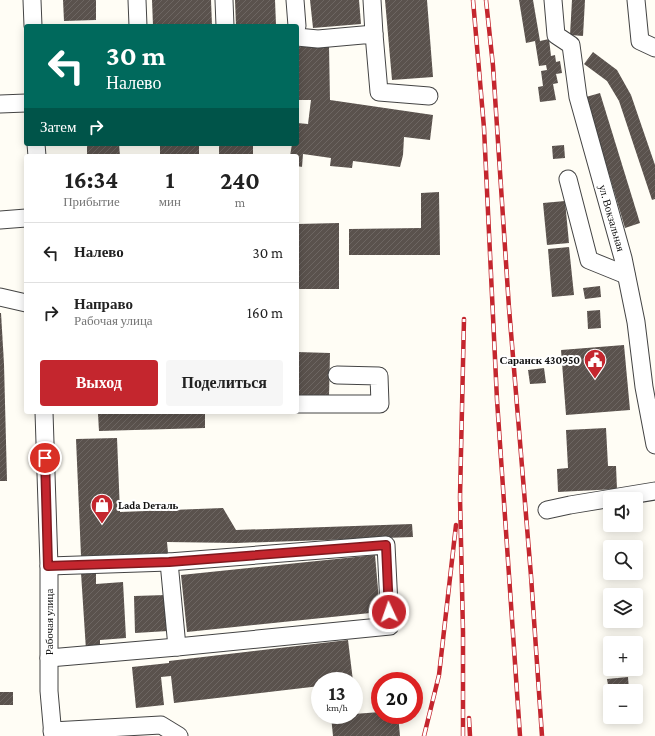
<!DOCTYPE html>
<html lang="ru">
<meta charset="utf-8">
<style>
:root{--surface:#fff;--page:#f6f6f6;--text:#222;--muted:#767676;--line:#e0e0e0;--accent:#c4262e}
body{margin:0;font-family:"Crimson Pro",serif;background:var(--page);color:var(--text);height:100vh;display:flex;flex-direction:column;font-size:15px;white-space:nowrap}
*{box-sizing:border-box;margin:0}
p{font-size:13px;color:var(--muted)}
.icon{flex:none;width:22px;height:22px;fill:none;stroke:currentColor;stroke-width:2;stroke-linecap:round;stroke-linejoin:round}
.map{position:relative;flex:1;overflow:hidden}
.details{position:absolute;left:24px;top:154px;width:275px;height:260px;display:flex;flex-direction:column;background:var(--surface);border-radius:4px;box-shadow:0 2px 10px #0003}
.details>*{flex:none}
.hud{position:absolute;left:24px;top:24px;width:275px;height:122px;border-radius:4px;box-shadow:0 2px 10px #0003;background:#00695c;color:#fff;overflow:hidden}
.tools{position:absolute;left:603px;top:492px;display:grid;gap:8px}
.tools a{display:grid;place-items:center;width:40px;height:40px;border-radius:4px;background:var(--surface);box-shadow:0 2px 10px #0003;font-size:20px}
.speed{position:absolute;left:311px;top:672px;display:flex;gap:8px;font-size:20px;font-weight:700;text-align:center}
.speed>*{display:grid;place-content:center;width:52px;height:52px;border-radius:50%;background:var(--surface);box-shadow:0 2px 10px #0003;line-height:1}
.speed small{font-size:10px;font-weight:400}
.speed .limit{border:6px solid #d22;background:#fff;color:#111}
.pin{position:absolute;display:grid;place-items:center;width:34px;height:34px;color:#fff;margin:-17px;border:2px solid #fff;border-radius:50%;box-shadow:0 1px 4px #0007}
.me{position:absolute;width:44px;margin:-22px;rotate:357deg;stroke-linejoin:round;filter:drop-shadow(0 0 3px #0008)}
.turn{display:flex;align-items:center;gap:14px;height:84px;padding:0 16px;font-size:18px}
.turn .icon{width:52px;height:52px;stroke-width:2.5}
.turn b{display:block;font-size:28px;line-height:34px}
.then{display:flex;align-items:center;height:38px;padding:0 16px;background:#0003;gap:8px;font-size:15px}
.eta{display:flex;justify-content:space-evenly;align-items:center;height:68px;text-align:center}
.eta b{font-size:24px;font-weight:700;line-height:28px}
.primary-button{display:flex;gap:8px;margin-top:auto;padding:8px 16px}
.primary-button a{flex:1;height:46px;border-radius:4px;background:var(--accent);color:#fff;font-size:16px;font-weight:700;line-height:46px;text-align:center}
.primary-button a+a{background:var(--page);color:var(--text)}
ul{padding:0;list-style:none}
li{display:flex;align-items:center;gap:12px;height:60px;padding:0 16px;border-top:1px solid var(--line)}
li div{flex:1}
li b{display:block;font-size:15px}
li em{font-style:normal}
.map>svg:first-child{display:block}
.building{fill:url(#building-hatch)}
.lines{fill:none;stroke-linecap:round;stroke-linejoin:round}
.minor-casing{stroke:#444;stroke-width:19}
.minor{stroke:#fff;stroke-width:17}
.rail-casing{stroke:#c4262e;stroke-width:4.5}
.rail{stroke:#fff;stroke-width:3;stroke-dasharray:9;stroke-linecap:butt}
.route-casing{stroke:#7f191e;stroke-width:10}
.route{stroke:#c4262e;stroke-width:7}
.labels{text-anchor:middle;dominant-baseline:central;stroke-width:4;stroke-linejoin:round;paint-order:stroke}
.street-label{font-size:11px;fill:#111;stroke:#fff}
.poi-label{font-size:11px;font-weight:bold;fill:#111;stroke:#fff;text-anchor:end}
</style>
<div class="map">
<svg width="655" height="736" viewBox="0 0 655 736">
<defs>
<pattern id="building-hatch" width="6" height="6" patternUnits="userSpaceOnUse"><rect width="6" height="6" fill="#5a524d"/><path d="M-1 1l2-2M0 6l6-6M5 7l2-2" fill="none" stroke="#6d6662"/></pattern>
</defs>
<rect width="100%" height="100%" fill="#fffdf5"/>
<!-- building -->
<g class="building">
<path d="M63 0H96V20L64 21Z"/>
<path d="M152 0H211L212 26H153Z"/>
<path d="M235 0H275L276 25 236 26Z"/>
<path d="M310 0H359L361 24 313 28Z"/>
<path d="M385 0H427L433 77 392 80Z"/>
<path d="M519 0H533L540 41 549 39 551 56 555 55 556 62 560 61 562 73 556 74 558 83 553 84 556 100 540 102 538 87 543 86 541 71 547 70 546 65 539 66 535 41 526 43Z"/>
<path d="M572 0H585L583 36 570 35Z"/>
<path d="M329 46 330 100 433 115 430 140 404 137 403 155 400 167 353 161 352 168 330 166 331 158 303 154 302 167 297 166V156H290L292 144H297V123L308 124 311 100H297V47Z"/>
<path d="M593 52 617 70 631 95 655 165V199L652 200 619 101 607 81 584 64Z"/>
<path d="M600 93 640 223 625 228 586 97Z"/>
<path d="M87 144H119L120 156H87Z"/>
<rect x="160" y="144" width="39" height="12"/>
<rect x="219" y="144" width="34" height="12"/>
<path d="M564 145 565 158 553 159 552 146Z"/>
<path d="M439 192 440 255H349V229L421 228V193Z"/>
<path d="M565 201 569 243 547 245 543 203Z"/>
<path d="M339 223V289H297V224Z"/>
<path d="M569 247 574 295 552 297 548 249Z"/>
<path d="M600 286 601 297 585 299 583 288Z"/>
<path d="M600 310 601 328 588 329 587 311Z"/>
<path d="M0 313H1L4 364 7 481H0Z"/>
<path d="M624 345 630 410 566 415 561 350Z"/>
<path d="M297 352 330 353 329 397 297 396Z"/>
<path d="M544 368 546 383 530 384 528 370Z"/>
<path d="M167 412H205V428L99 431 98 414Z"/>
<path d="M606 428 608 466H616L617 489 558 492 557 469 568 468 566 430Z"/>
<path d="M117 438 120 512 223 508 236 530 412 524 413 537 236 543 167 542 168 553 81 556 76 439Z"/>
<path d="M375 555 380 612 187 632 181 575Z"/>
<path d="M96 572V584L123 582 126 638 100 640V649L86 650 81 573Z"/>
<path d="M166 595 168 631 135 633 134 596Z"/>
<path d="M348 640 353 681H320V686L174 703 171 676 161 677 164 705 136 708 132 667 169 663V661Z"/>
<path d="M628 677 629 691H609L607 679Z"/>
<rect x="0" y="692" width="13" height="13"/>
<path d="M380 712V715H398L400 736H333L331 716 354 715V714Z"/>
</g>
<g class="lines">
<!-- minor casing -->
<g class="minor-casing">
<g id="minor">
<path d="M32 0 33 26"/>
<path d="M137 0 138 26"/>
<path d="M224 0 225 26"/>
<path d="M295 0 297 26"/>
<path d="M372 0 374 34"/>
<path d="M553 0 556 35 571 45 578 97 623 258 636 322 644 387 655 445"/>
<path d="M636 0 640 41 655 48"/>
<path d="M297 37 318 39 374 34 379 92 429 96"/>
<path d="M0 104 26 103"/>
<path d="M36 144 37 156"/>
<path d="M568 179 589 260 626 275"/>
<path d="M0 220 26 218"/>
<path d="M0 297 26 303"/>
<path d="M297 404H380L379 376 337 375"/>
<path d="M44 412 49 566V691L53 736"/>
<path d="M547 510 570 505 655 491"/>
<path d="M169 562 177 647"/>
<path d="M49 566 169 562 386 545 390 626 177 647 49 658"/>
<path d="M52 731 161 725 179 736"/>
</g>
</g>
<!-- minor -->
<use href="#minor" class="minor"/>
<!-- rail casing -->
<g class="rail-casing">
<g id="rail">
<path d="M473 0 484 128 497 400 520 736"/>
<path d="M486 0 493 66 509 308 531 576 542 736"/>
<path d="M469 718 470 736"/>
<path d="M424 736 439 675 456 525"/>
<path d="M463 736V632L460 497 464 319"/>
</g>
</g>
<!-- rail -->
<use href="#rail" class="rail"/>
</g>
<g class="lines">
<!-- route casing -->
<g class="route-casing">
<path id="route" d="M45 458 48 566 169 562 386 545 389 612"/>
</g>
<!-- route -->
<use href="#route" class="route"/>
</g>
<!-- icons -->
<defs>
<g id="civic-pin" transform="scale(1.15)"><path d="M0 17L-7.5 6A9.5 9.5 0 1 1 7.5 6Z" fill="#c4262e" stroke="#fff"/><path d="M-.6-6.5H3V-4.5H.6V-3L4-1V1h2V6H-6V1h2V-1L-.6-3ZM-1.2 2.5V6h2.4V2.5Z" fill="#fff"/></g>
<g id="shop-pin" transform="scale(1.15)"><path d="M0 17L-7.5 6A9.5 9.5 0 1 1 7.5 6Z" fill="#c4262e" stroke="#fff"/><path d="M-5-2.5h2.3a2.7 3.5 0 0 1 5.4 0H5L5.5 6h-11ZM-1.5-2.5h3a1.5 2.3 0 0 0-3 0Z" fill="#fff"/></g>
</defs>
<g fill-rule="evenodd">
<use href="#civic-pin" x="595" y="360"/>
<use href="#shop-pin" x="102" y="505"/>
</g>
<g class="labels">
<!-- street labels -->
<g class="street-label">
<text transform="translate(612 218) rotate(74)">ул. Вокзальная</text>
<text transform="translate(49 622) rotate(-90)">Рабочая улица</text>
</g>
<!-- poi labels -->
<g class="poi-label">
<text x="580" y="360">Саранск 430950</text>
<text x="118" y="505" text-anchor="start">Lada Dеталь</text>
</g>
</g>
</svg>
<div class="tools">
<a><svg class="icon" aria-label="sound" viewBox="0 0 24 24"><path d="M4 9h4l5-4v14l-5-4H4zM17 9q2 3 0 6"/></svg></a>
<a><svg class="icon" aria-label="search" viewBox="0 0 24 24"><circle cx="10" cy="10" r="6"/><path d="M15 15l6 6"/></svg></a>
<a><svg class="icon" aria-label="layers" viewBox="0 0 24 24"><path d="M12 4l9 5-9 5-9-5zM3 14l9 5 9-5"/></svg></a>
<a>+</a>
<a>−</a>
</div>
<div class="speed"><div>13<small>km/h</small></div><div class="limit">20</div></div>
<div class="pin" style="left:45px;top:458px;background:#d93025"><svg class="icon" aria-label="arrive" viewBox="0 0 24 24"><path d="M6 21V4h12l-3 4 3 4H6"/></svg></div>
<svg class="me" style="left:389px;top:612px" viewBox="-20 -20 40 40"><circle r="17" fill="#c4262e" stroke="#fff" stroke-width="3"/><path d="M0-11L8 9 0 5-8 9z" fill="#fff"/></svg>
<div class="hud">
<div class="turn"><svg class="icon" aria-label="left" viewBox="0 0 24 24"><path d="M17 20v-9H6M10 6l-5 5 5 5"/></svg><div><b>30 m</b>Налево</div></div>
<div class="then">Затем<svg class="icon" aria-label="right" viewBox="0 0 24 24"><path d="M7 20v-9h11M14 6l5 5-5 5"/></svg></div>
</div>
<section class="details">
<div class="eta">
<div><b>16:34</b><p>Прибытие</p></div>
<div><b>1</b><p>мин</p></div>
<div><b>240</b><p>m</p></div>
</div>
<ul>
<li><svg class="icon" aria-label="left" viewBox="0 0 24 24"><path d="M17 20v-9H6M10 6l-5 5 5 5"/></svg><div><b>Налево</b></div><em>30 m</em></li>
<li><svg class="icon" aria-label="right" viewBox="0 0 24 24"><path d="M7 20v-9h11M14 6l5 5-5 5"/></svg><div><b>Направо</b><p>Рабочая улица</p></div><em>160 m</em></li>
</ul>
<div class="primary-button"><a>Выход</a><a>Поделиться</a></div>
</section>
</div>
